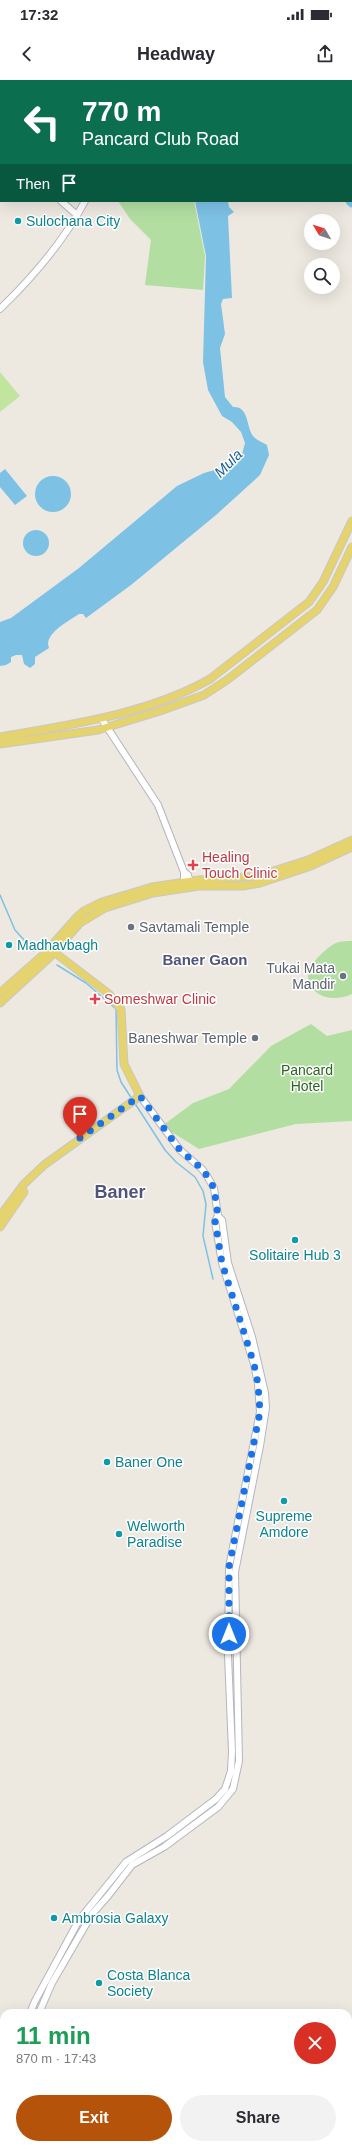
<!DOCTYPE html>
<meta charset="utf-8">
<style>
:root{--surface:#fff;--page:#f2f2f3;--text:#2b2b33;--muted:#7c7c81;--accent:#b45309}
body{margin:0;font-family:Helvetica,sans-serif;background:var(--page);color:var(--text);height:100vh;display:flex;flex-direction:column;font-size:15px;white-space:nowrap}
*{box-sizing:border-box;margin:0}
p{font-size:13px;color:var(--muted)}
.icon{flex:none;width:22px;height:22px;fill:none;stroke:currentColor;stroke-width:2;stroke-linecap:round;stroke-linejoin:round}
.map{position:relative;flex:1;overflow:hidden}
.sheet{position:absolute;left:0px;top:1929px;width:352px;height:140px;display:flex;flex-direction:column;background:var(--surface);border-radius:12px 12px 0 0;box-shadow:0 4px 16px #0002}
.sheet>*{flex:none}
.guide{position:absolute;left:0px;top:0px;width:352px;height:122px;box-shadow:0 4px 16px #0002;background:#0b6e4f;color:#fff;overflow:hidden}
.needle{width:26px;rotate:309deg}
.fabs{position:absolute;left:304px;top:134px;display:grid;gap:8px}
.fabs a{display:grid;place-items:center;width:36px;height:36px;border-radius:50%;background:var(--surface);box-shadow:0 4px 16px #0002;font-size:20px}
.pin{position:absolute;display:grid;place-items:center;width:34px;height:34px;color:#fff;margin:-41px -17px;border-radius:50% 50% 50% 0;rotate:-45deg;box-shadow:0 0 4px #0007}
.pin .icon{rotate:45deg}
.me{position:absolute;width:44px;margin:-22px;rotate:0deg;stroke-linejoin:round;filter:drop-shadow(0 0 3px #0008)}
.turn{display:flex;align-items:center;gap:14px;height:84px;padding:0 16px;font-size:18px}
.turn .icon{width:52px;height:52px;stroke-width:2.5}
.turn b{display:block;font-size:28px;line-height:34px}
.then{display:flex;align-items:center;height:38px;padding:0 16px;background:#0003;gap:8px;font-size:15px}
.round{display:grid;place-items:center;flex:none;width:42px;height:42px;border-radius:21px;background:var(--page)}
.overview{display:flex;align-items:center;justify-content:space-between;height:68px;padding:0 16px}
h1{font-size:24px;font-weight:700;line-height:30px;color:#1e9e55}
.cta{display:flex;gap:8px;margin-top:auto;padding:8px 16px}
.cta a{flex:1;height:46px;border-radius:24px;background:var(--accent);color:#fff;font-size:16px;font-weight:700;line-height:46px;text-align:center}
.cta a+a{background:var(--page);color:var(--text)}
.status{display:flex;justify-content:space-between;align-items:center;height:28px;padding:0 20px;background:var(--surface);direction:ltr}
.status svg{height:11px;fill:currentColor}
header{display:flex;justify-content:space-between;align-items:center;height:52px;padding:0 16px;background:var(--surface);font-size:18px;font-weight:700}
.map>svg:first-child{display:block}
.green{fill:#b2dea2}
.pitch{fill:#c1e49f}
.water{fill:#7dc1e5}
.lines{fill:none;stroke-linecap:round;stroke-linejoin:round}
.stream{stroke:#7dc1e5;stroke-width:1.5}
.river{stroke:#7dc1e5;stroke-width:9}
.minor-casing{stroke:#b4b5bf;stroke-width:8}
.major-casing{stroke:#c8c8c8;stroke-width:9}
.minor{stroke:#fff;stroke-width:6}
.major{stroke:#e5d36d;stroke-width:7}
.route{stroke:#1a73e8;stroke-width:7;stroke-dasharray:0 12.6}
.culture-dot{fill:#0f9aa8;stroke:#fff;stroke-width:1.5}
.health-dot{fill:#e0444e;stroke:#fff;stroke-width:1.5}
.worship-dot{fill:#6b7280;stroke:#fff;stroke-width:1.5}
.labels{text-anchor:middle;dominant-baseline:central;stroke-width:3;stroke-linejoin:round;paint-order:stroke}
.culture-label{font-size:14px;fill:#0d838f;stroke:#fff;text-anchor:start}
.health-label{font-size:14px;fill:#be3a42;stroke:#fff;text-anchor:start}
.worship-label{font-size:14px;fill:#5b616d;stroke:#fff;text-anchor:end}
.park-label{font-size:14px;fill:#2a6522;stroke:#fff}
.water-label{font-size:15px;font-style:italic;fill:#1a5f94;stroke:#fff}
.neighbourhood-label{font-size:15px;font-weight:bold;fill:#50547a;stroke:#fff}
.district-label{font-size:18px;font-weight:bold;fill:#50547a;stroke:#fff}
</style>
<div class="status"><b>17:32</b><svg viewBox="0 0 49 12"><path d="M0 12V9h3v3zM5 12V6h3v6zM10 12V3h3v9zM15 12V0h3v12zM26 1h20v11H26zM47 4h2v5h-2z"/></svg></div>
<header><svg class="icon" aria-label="back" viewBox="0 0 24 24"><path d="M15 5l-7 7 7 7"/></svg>Headway<svg class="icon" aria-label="share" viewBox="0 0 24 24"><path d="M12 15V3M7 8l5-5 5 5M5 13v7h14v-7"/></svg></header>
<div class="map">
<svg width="352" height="2069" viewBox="0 0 352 2069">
<rect width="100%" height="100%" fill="#ede9e1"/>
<!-- green -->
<g class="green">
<path d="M118 121H194L205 176 203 210 145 205 151 160 130 139Z"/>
<path d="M352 861V914C336 922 311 919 308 897 307 886 325 869 334 864 339 861 346 861 352 861Z"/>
<path d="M311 944 327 956 352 950V1041L296 1044 199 1069 162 1046 193 1023 229 1009 271 966Z"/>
<path d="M352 1963V2069H290L291 2065H348V1971Z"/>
</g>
<!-- pitch -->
<path class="pitch" d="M0 292 20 316 0 332Z"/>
<!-- water -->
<g class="water">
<path d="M195 121H228L229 127 234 132 228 136 232 218 223 219 221 224 225 254 220 268 225 317 233 327C249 326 246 346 253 356 256 360 263 362 267 365L269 375 260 395 216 435 131 505 86 538 83 534H79C69 541 43 554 49 568L35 577V584L30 588 24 584 22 575H16L11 577V582L6 585 0 586V542L11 538 79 488 177 406 204 393 222 388 241 378 245 363 241 352 232 342 222 336 208 310 203 282 206 176Z"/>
<path d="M5 389 27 416 15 425 0 407V393Z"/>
<circle cx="53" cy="414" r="18"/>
<circle cx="36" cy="463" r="13"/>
</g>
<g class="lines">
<!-- stream -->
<g class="stream">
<path d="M0 815 15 850 34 871"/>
<path d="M57 885 86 903 116 929 117 990 121 1002 132 1019"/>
<path d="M134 1022 165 1070 176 1082 195 1097 203 1111 206 1124 203 1156 213 1199"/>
</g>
<!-- river -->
<path class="river" d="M350 121 352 123"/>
<!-- minor casing -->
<g class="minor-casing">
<g id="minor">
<path d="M101 0 103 1"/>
<path d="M0 63 1 64"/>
<path d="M61 121 77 135"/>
<path d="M0 229C32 198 64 161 85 121"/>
<path d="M101 638 158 725 184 792"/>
<path d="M184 806V792L188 795 191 806"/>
<path d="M30 1933 35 1921 79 1840 126 1782 167 1756 216 1719 225 1709 231 1691 232 1671 228 1575 229 1487 260 1332 258 1304 254 1284 222 1183 215 1141 218 1136"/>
<path d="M39 1933 52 1903 92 1834 108 1816 132 1785 164 1767 218 1727 233 1709 239 1681 235 1492 260 1366 266 1328 265 1313 252 1257 228 1183 222 1140 218 1136 214 1108 207 1096 202 1089 180 1070 140 1016"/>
<path d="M0 1995 4 1990"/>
<path d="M0 2005 4 2000"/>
</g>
</g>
<!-- major casing -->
<g class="major-casing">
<g id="major">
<path d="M0 657C68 645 149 634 210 599L309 522 323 502 352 441"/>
<path d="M0 664 98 650 160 631 204 615 227 600 317 530 333 507 352 467"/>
<path d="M0 913 44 874 76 838 84 831 102 822 152 807 199 800 258 796 308 780 352 760"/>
<path d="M0 923 49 878 80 843 105 828 153 813 199 806H243L260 803 311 786 352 767"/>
<path d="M0 1136 24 1104 44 1085 140 1016 124 984 121 929 109 914 54 872"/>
<path d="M0 1147 24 1112"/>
</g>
</g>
<!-- minor -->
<use href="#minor" class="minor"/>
<!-- major -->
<use href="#major" class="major"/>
</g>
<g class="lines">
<!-- route -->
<path class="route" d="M80 1058 140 1016 180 1070 202 1089 207 1096 214 1108 218 1136 215 1141 222 1183 254 1284 258 1304 260 1332 229 1487V1554"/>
</g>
<!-- markers -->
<g class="culture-dot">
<circle cx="18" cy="141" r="4"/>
<circle cx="9" cy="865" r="4"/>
<circle cx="295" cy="1160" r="4"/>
<circle cx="107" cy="1382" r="4"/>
<circle cx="284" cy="1421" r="4"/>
<circle cx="119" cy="1454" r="4"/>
<circle cx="54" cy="1838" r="4"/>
<circle cx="99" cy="1903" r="4"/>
</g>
<g class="health-dot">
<path d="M191 779h4v4h4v4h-4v4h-4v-4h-4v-4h4z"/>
<path d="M93 913h4v4h4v4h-4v4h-4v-4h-4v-4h4z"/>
</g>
<g class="worship-dot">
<circle cx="131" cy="847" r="4"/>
<circle cx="343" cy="896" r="4"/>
<circle cx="255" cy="958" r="4"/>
</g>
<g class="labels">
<!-- culture labels -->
<g class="culture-label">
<text x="26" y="141">Sulochana City</text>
<text x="17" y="865">Madhavbagh</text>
<text x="295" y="1175" text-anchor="middle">Solitaire Hub 3</text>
<text x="115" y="1382">Baner One</text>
<text x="284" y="1436" text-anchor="middle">Supreme<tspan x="284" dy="16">Amdore</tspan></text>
<text x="127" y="1446">Welworth<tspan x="127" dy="16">Paradise</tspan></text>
<text x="62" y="1838">Ambrosia Galaxy</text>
<text x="107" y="1895">Costa Blanca<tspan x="107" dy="16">Society</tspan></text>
</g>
<!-- health labels -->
<g class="health-label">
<text x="202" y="777">Healing<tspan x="202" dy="16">Touch Clinic</tspan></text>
<text x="104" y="919">Someshwar Clinic</text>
</g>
<!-- worship labels -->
<g class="worship-label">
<text x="139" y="847" text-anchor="start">Savtamali Temple</text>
<text x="335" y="888">Tukai Mata<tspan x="335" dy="16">Mandir</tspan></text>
<text x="247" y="958">Baneshwar Temple</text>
</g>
<!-- park labels -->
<g class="park-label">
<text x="307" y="990">Pancard<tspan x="307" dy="16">Hotel</tspan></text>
</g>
<!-- water labels -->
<g class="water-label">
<text transform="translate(228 383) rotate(-45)">Mula</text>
</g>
<!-- neighbourhood labels -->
<g class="neighbourhood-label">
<text x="205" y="879">Baner Gaon</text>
</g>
<!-- district labels -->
<g class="district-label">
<text x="120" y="1112">Baner</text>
</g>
</g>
</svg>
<div class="fabs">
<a><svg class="needle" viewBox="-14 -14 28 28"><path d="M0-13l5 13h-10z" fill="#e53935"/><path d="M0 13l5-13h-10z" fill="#7c7c81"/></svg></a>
<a><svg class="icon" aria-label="search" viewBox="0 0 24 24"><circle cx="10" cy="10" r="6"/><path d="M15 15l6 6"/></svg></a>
</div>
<div class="pin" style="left:80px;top:1058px;background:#d93025"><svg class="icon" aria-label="arrive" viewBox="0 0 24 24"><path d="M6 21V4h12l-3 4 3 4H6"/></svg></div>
<svg class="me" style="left:229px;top:1554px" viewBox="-20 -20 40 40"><circle r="17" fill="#1a73e8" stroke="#fff" stroke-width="3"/><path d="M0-11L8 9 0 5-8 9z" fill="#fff"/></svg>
<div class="guide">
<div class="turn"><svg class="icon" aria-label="left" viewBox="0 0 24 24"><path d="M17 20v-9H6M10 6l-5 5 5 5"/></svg><div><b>770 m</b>Pancard Club Road</div></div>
<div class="then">Then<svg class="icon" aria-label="arrive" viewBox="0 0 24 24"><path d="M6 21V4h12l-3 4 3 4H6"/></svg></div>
</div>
<section class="sheet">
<div class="overview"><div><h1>11 min</h1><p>870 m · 17:43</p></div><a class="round" style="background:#d93025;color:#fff"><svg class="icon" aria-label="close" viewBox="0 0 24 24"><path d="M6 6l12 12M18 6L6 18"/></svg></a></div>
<div class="cta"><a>Exit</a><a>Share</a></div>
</section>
</div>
